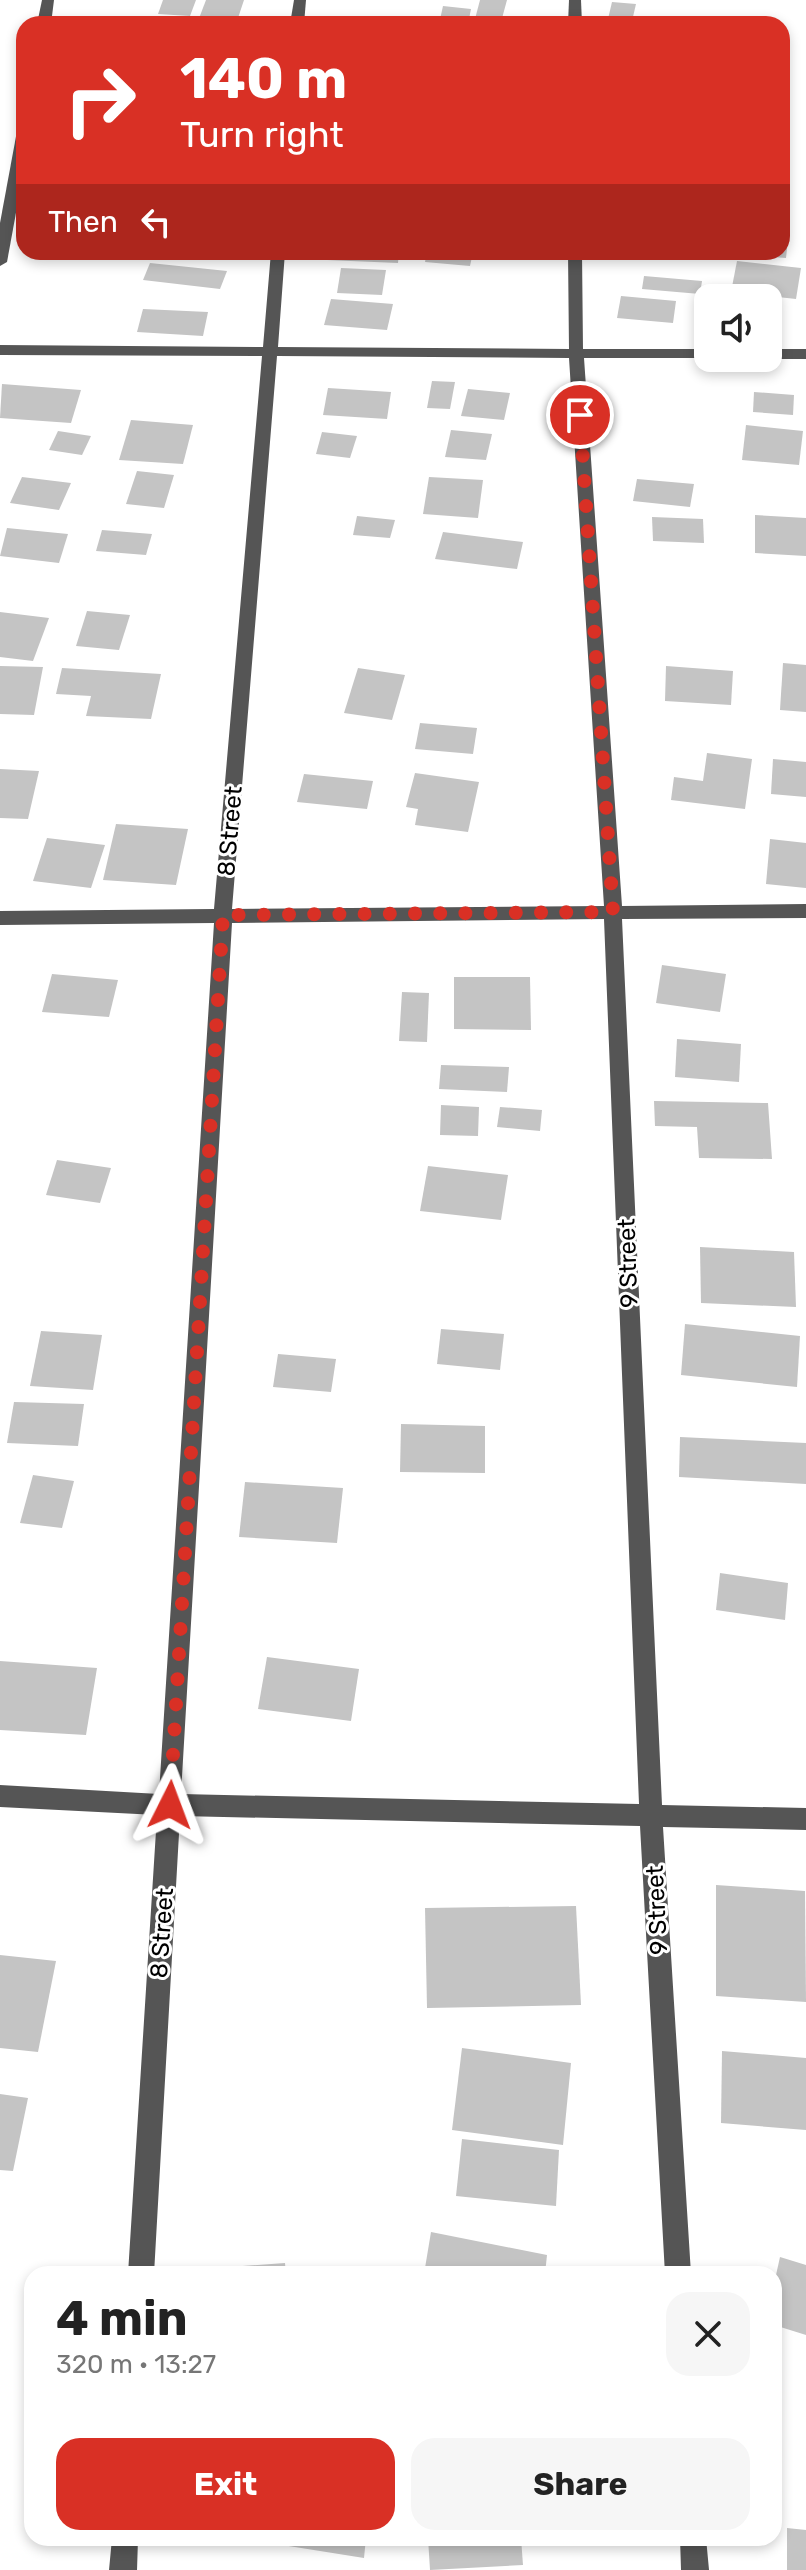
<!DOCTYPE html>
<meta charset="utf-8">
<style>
:root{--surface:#fff;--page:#f6f6f6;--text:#222;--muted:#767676;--accent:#d93025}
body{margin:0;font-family:Rubik,sans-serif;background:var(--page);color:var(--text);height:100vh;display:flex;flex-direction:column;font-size:30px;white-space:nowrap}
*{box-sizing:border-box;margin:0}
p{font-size:26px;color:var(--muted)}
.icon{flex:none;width:44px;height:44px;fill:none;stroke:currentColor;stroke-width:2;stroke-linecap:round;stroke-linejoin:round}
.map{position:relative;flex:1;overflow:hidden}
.panel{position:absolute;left:24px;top:2266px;width:758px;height:280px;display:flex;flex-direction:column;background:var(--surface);border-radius:24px;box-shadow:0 4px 12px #0003}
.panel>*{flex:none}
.hud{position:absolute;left:16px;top:16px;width:774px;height:244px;border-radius:24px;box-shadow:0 4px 12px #0003;background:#d93025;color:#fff;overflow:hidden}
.buttons{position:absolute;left:694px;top:284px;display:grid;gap:16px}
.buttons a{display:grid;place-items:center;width:88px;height:88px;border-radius:16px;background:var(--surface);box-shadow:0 4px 12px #0003;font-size:40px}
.pin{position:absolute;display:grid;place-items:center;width:68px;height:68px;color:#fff;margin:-34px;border:4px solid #fff;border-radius:50%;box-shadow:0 2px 8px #0007}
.me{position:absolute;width:88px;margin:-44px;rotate:3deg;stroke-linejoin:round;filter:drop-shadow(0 0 6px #0008)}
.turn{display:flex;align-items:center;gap:28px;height:168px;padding:0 32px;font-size:36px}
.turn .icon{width:104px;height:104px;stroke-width:2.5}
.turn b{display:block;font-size:56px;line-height:68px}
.then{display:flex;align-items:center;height:76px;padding:0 32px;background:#0003;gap:16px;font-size:30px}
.round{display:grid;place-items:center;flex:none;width:84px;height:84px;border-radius:24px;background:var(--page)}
.overview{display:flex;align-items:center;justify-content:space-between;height:136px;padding:0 32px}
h1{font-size:48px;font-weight:700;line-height:60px}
.action{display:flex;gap:16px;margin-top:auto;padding:16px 32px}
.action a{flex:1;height:92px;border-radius:24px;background:var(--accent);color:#fff;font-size:32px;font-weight:700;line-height:92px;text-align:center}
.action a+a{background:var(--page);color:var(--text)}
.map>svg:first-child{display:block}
.building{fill:#c4c4c4}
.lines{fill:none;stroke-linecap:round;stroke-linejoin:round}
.minor{fill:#555;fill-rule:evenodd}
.route{stroke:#d93025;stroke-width:14;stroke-dasharray:0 25.2}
.labels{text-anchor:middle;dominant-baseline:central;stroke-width:6;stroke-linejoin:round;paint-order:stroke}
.street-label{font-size:24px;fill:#000;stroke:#fff}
</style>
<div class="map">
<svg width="806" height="2570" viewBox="0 0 806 2570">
<rect width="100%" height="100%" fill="#fff"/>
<!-- building -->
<g class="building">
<path d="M163 0H196L190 16 158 14Z"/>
<path d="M206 0H244L236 24 198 21Z"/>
<path d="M480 0H507L501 22 475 19Z"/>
<path d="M612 2 636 4 632 21 608 19Z"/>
<path d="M443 6 471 9 468 24H439Z"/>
<path d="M782 239 788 240 786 258 747 255V252H782Z"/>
<path d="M37 252H80L77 260 35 256Z"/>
<path d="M329 252H399L398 263 327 260Z"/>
<path d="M427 252H473L470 266 425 262Z"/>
<path d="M737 261 801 268 796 299 731 292Z"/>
<path d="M150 263 227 271 220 289 143 280Z"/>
<path d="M341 268 386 270 382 295 337 293Z"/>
<path d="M644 276 702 281 700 294 642 289Z"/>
<path d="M621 296 676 301 673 323 617 318Z"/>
<path d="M331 299 393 304 387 330 324 325Z"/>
<path d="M143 309 208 312 203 336 137 332Z"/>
<path d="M432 381 455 382 450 409 427 408Z"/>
<path d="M2 384 81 390 71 423 0 418Z"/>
<path d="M328 388 391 392 387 419 323 415Z"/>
<path d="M468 389 510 393 504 420 461 416Z"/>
<path d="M754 392 794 395 793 415 753 412Z"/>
<path d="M131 420 193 425 183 464 119 460Z"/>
<path d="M746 425 803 431 799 465 742 460Z"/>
<path d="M451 430 492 434 486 460 445 457Z"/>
<path d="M58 431 91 436 82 455 49 450Z"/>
<path d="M322 432 357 436 350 458 316 454Z"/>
<path d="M137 471 174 475 164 508 126 504Z"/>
<path d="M22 477 71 483 59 510 10 503Z"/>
<path d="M429 477 483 480 478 518 423 514Z"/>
<path d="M637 479 694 484 690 507 633 501Z"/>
<path d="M755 515 806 518V556L755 553Z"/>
<path d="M357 516 395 520 390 538 353 535Z"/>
<path d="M652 517 703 519 704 543 653 541Z"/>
<path d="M7 528 68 534 59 563 0 556Z"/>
<path d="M102 530 152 534 146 555 96 551Z"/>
<path d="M443 532 523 542 517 569 435 559Z"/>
<path d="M87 611 130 615 119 650 76 646Z"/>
<path d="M0 612 49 618 33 661 0 657Z"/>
<path d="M783 663 806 665V712L780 710Z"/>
<path d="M0 666 43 667 34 715 0 714Z"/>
<path d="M666 666 733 671 731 705 665 701Z"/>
<path d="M62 668 161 674 151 719 86 716 91 696 56 694Z"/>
<path d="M358 668 405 675 392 720 344 713Z"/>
<path d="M420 723 477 728 473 754 415 749Z"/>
<path d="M707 753 752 759 745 809 671 800 674 777 703 781Z"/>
<path d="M773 759 806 762V797L771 794Z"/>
<path d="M0 769 39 771 28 819 0 818Z"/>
<path d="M415 773 479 782 468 832 415 825 418 809 406 807Z"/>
<path d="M304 774 373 781 367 809 297 802Z"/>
<path d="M116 824 188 829 176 885 103 880Z"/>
<path d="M47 838 105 845 91 888 33 881Z"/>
<path d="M770 839 806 843V888L766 884Z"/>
<path d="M662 965 726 974 720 1012 656 1003Z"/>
<path d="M52 974 118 980 109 1017 42 1012Z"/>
<path d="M454 977H530L531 1030 454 1029Z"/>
<path d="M402 992 429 993 427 1042 399 1041Z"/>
<path d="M677 1039 741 1044 739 1082 675 1077Z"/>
<path d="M441 1065 509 1067 507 1092 439 1089Z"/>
<path d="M654 1101 768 1103 772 1159 699 1158 697 1127 655 1126Z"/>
<path d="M441 1105 479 1107 478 1136 440 1135Z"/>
<path d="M500 1107 542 1110 540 1131 497 1127Z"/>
<path d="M57 1160 111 1168 100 1203 46 1195Z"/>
<path d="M428 1166 508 1175 501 1220 420 1211Z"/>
<path d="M700 1247 794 1252 796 1307 701 1303Z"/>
<path d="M685 1324 800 1336 797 1387 681 1375Z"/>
<path d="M441 1329 504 1334 500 1370 437 1364Z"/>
<path d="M41 1331 102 1335 93 1390 30 1386Z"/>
<path d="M278 1354 336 1359 331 1392 273 1387Z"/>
<path d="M14 1402 84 1404 78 1446 7 1443Z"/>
<path d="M401 1424 485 1426V1473L400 1472Z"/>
<path d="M680 1437 806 1443V1484L679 1477Z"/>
<path d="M33 1475 74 1481 62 1528 20 1523Z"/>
<path d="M245 1482 343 1488 337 1543 239 1537Z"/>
<path d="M720 1573 788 1583 785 1620 716 1610Z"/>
<path d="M267 1657 359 1669 351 1721 258 1709Z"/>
<path d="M0 1661 97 1668 86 1735 0 1730Z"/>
<path d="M716 1885 805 1891 806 2002 716 1996Z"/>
<path d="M576 1906 581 2005 427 2008 425 1908Z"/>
<path d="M0 1955 56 1961 38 2052 0 2048Z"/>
<path d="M462 2048 571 2063 563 2145 452 2130Z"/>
<path d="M722 2051 806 2058V2130L721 2123Z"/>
<path d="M0 2094 28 2098 13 2171 0 2170Z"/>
<path d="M462 2139 559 2150 556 2206 456 2196Z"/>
<path d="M431 2232 547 2255 545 2274H424Z"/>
<path d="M780 2257 806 2265V2335L774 2325V2284Z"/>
<path d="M285 2263 286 2274H189V2270Z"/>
<path d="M787 2528 806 2530V2570H787Z"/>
<path d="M238 2538H366L364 2558Z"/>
<path d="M428 2538H521L523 2565 430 2570Z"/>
</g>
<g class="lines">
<!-- minor -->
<g class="minor">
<path d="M42 0H54L51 24H37Z"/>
<path d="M294 0H306L304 24H290Z"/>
<path d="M569 0H581L582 24H568Z"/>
<path d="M24 127V169L7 262 0 266V223L17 131Z"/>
<path d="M271 252H285L278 347 569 349 568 252H582L583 349H708L710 358H584L622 906 806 904V918L622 919 662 1805 806 1808V1830L663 1827 691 2274H665L640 1826 180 1816 154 2274H128L157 1815 0 1807V1785L159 1794 214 923 0 925V911L214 909 262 356 0 355V345L263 347ZM277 356 569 358 604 906 232 909ZM604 919 639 1804 181 1794 232 923Z"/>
<rect x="768" y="349" width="38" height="10"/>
<path d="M112 2538H138L137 2570H109Z"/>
<path d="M680 2538H706L709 2570H681Z"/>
</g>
</g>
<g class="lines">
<!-- route -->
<path class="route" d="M170 1805 223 915 613 912 580 415"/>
</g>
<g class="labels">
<!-- street labels -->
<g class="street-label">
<text transform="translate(230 831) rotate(-85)">8 Street</text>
<text transform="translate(628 1263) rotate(-92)">9 Street</text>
<text transform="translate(657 1910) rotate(-93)">9 Street</text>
<text transform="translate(162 1933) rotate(-86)">8 Street</text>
</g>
</g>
</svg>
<div class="buttons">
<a><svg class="icon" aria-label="sound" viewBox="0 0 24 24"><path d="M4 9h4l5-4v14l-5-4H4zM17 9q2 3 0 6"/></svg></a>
</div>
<div class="pin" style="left:580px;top:415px;background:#d93025"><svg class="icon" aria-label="arrive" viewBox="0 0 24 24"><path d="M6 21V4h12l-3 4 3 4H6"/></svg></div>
<svg class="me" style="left:170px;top:1805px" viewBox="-20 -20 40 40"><path d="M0-17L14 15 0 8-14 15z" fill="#d93025" stroke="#fff" stroke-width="4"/></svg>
<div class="hud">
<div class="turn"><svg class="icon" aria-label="right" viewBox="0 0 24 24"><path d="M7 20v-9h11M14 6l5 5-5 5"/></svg><div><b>140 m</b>Turn right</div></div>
<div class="then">Then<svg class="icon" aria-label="left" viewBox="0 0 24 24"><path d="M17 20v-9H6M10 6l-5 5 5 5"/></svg></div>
</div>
<section class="panel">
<div class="overview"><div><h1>4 min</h1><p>320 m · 13:27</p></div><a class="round"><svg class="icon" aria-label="close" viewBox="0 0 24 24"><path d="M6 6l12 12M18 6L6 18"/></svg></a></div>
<div class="action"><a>Exit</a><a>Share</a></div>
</section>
</div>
